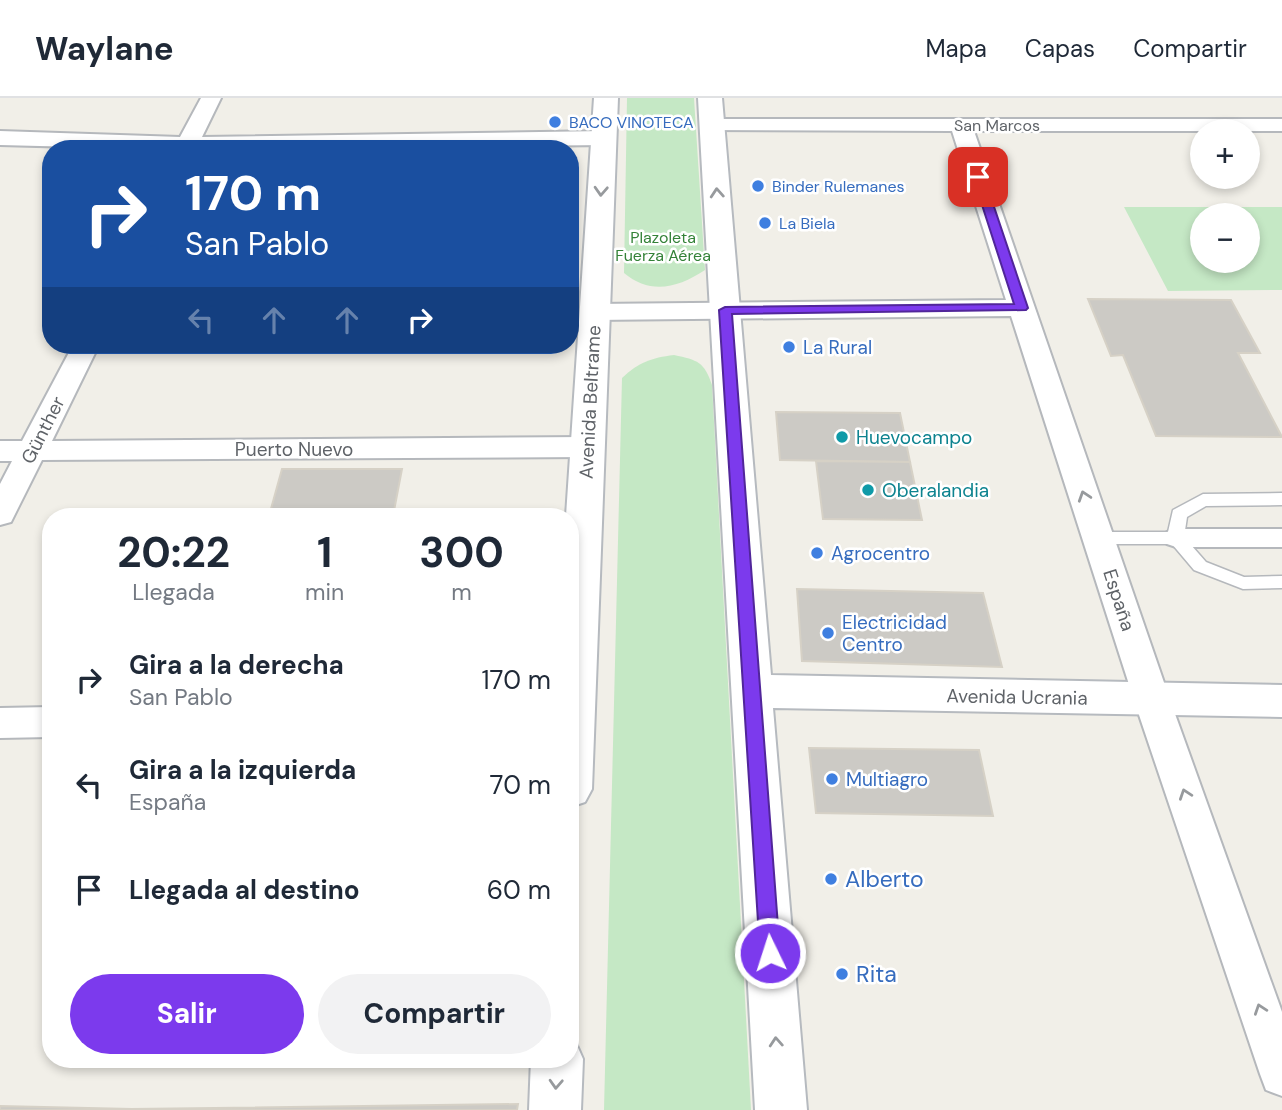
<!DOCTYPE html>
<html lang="es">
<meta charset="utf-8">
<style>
:root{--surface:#fff;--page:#f2f2f3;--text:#1f2937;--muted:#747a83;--line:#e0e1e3;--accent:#7c3aed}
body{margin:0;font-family:"DM Sans",sans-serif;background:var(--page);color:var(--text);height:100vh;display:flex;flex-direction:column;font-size:26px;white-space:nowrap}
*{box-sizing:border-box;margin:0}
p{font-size:23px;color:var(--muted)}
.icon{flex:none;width:38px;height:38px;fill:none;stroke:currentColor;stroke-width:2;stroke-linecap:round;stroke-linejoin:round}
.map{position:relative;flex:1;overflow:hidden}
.drawer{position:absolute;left:42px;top:410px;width:537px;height:560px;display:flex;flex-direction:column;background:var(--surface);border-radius:28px;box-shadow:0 4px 10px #0003}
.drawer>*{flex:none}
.banner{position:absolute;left:42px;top:42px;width:537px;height:214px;border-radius:28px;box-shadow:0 4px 10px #0003;background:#1a4fa0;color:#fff;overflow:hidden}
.buttons{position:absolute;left:1190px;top:21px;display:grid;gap:14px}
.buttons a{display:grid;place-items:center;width:70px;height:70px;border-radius:50%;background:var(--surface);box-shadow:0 4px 10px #0003;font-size:35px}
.pin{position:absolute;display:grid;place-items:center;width:60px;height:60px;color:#fff;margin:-30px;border-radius:14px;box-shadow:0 4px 10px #0006}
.me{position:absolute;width:77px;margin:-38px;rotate:356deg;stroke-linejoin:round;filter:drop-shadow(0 0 5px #0008)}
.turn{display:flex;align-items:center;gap:24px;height:147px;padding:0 28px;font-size:32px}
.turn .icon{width:91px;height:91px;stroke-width:2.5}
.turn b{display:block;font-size:49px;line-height:60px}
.lanes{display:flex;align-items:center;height:66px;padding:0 28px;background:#0003;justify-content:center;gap:35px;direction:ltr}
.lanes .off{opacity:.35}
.eta{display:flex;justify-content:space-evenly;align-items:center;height:119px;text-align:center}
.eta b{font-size:42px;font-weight:700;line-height:49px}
.primary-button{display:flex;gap:14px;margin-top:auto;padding:14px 28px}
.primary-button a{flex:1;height:80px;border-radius:42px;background:var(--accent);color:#fff;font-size:28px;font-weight:700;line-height:80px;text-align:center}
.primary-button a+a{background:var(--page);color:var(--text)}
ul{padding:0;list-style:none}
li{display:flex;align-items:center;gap:21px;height:105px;padding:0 28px}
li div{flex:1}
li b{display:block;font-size:26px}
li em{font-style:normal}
header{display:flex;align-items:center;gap:42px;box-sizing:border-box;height:98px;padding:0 35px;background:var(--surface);border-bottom:2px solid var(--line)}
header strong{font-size:33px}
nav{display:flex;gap:38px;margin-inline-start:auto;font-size:24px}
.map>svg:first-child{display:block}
.green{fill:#c5e8c5;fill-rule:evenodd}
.building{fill:#cccac5;stroke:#d6d1c6;stroke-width:2}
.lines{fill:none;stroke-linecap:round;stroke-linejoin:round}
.service-casing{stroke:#b5b8bc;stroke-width:3}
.pedestrian-casing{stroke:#b5b8bc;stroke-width:4}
.minor-casing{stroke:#b5b8bc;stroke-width:4}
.secondary-casing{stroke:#b6babf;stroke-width:4}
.service{fill:#fff;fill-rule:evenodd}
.pedestrian{fill:#fff;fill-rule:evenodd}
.minor{fill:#fff;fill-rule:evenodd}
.secondary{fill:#fff;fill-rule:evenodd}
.oneway{stroke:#979a9d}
.route{fill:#7c3aed;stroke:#51269a;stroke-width:2}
.shop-dot{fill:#3f7fe0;stroke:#fff;stroke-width:2.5}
.culture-dot{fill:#0f9aa8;stroke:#fff;stroke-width:2.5}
.labels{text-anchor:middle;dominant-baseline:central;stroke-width:5;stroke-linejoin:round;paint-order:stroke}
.far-shop-label{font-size:16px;fill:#366cbe;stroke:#fff;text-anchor:start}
.far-street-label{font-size:16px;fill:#5f6368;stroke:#fff}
.far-park-label{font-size:16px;fill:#348238;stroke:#fff}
.shop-label{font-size:19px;fill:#366cbe;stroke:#fff;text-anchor:start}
.street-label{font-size:19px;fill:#5f6368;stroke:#fff}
.culture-label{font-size:19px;fill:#0d838f;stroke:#fff;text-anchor:start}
.near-shop-label{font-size:23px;fill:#366cbe;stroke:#fff;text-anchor:start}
</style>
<header>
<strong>Waylane</strong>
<nav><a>Mapa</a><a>Capas</a><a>Compartir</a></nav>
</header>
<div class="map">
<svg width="1282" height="1012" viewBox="0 0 1282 1012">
<rect width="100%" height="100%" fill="#f1efe8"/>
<!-- green -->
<g class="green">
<path d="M627 0H694L705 172C678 190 650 197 624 175Z"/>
<path d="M1124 109H1282V192L1168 193ZM1248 117V163H1202V117Z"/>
<path d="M674 257C698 262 704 264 712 287L751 1012H604L622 280C639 264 651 260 674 257Z"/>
</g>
<!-- building -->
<g class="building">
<path d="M1088 201 1231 202 1260 255H1238L1282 339 1156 338 1123 257 1111 258Z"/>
<path d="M776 314 900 315 910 364 780 362Z"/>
<path d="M816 363 910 364 922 422 823 421Z"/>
<path d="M282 371H402L393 418H269Z"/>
<path d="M797 491 983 495 1002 569 802 563Z"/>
<path d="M809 650 979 652 993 718 816 715Z"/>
<path d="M518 1006 517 1012H132V1011Z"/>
<path d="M0 1008 132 1011 0 1012Z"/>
</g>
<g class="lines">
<!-- service casing -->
<g class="service-casing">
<path id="service" d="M1282 395V407L1206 408 1187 419 1184 439 1206 464 1244 479 1282 478V490L1243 491 1194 472 1172 446H1098L1090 440 1098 434H1168L1173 412 1203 396Z"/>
</g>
<!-- pedestrian casing -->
<g class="pedestrian-casing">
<path id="pedestrian" d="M1176 431H1282V449H1176L1167 446 1164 440 1167 434Z"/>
</g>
<!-- minor casing -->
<g class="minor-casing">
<g id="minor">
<path d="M201 0H221L202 39 605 33 613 35 616 40 613 45 605 47C403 49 202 53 0 47V33L180 39Z"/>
<path d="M712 21H1282V33H974L1170 602 1282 914V998L1266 992 1260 976 1134 602 1011 218 594 222 585 220 581 214 585 208 594 206 1006 202 952 33 704 32 701 27 704 22Z"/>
<path d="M73 247H99L52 343 588 339 598 342 603 349 598 356 588 359 42 362 11 424 0 427V386L12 363H0V343H22Z"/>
<path d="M51 609V639L0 640V610Z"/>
</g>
</g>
<!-- secondary casing -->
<g class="secondary-casing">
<g id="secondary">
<path d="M594 0H618L592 691 585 704 570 709V418H566Z"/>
<path d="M698 0H722L771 577 1282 587V619L773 610 807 1012H755Z"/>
<path d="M570 941 575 943 583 961 581 1012H529L531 961H570Z"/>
</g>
</g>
<!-- service -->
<use href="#service" class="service"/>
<!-- pedestrian -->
<use href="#pedestrian" class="pedestrian"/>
<!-- minor -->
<use href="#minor" class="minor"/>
<!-- secondary -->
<use href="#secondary" class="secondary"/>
</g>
<!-- one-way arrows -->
<defs><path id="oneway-chevron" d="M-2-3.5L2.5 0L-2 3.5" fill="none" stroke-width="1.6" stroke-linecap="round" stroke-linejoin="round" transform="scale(1.75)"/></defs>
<g class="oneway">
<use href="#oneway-chevron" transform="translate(601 93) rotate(93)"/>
<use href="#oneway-chevron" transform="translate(717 95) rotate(-94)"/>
<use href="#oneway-chevron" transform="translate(1084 398) rotate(-108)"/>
<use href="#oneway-chevron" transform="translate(1185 696) rotate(-109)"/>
<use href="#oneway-chevron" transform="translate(1260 911) rotate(-109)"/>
<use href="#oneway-chevron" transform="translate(776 944) rotate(-94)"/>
<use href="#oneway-chevron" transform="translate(556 986) rotate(93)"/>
</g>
<!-- route -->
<path class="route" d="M978 76 984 79 1028 210 1026 212 732 216 780 855 777 861 770 864 763 861 760 855 719 212 725 209 1014 206 973 79Z"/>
<!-- markers -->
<g class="shop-dot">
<circle cx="555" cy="24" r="7"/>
<circle cx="758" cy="88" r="7"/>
<circle cx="765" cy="125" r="7"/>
<circle cx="789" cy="249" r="7"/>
<circle cx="817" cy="455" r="7"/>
<circle cx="828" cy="535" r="7"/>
<circle cx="832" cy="681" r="7"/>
<circle cx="831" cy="781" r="7"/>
<circle cx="842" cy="876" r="7"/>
</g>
<g class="culture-dot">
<circle cx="842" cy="339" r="7"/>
<circle cx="868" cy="392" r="7"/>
</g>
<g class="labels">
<!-- far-shop labels -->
<g class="far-shop-label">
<text x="569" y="24">BACO VINOTECA</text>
<text x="772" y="88">Binder Rulemanes</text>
<text x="779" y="125">La Biela</text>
</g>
<!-- far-street labels -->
<g class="far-street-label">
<text x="997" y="27">San Marcos</text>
</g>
<!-- far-park labels -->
<g class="far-park-label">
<text x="663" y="139">Plazoleta<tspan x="663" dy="18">Fuerza Aérea</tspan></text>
</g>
<!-- shop labels -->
<g class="shop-label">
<text x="803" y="249">La Rural</text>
<text x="831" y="455">Agrocentro</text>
<text x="842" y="524">Electricidad<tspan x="842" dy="22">Centro</tspan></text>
<text x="846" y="681">Multiagro</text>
</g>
<!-- street labels -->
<g class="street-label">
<text transform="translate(590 304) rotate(-87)">Avenida Beltrame</text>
<text transform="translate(43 332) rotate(-63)">Günther</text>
<text x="294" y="351">Puerto Nuevo</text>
<text transform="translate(1119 502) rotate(72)">España</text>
<text transform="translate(1017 599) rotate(1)">Avenida Ucrania</text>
</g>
<!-- culture labels -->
<g class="culture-label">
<text x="856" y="339">Huevocampo</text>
<text x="882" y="392">Oberalandia</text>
</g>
<!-- near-shop labels -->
<g class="near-shop-label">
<text x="845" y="781">Alberto</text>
<text x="856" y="876">Rita</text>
</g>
</g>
</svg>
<div class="buttons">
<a>+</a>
<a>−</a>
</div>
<div class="pin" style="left:978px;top:79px;background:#d93025"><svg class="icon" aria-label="arrive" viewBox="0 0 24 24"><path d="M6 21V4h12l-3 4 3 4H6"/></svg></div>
<svg class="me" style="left:770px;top:855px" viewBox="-20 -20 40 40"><circle r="17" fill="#7c3aed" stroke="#fff" stroke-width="3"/><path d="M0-11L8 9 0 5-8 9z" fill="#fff"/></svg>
<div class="banner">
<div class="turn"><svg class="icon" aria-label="right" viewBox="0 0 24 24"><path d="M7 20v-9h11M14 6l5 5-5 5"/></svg><div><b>170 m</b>San Pablo</div></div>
<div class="lanes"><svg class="icon off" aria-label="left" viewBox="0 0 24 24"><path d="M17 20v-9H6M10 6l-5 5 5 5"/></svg><svg class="icon off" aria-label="ahead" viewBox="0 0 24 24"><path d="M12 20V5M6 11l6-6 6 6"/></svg><svg class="icon off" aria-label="ahead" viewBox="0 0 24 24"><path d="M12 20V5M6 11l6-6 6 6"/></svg><svg class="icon" aria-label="right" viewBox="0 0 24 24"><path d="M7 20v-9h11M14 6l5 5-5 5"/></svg></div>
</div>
<section class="drawer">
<div class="eta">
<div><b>20:22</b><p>Llegada</p></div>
<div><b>1</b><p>min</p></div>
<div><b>300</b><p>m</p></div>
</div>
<ul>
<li><svg class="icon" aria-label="right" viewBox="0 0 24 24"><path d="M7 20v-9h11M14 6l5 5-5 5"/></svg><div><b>Gira a la derecha</b><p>San Pablo</p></div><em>170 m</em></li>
<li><svg class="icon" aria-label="left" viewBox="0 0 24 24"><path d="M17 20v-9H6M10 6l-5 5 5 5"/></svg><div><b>Gira a la izquierda</b><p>España</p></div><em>70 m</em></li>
<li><svg class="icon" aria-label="arrive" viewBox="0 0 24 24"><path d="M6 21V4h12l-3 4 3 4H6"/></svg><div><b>Llegada al destino</b></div><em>60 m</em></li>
</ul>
<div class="primary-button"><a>Salir</a><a>Compartir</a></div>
</section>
</div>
